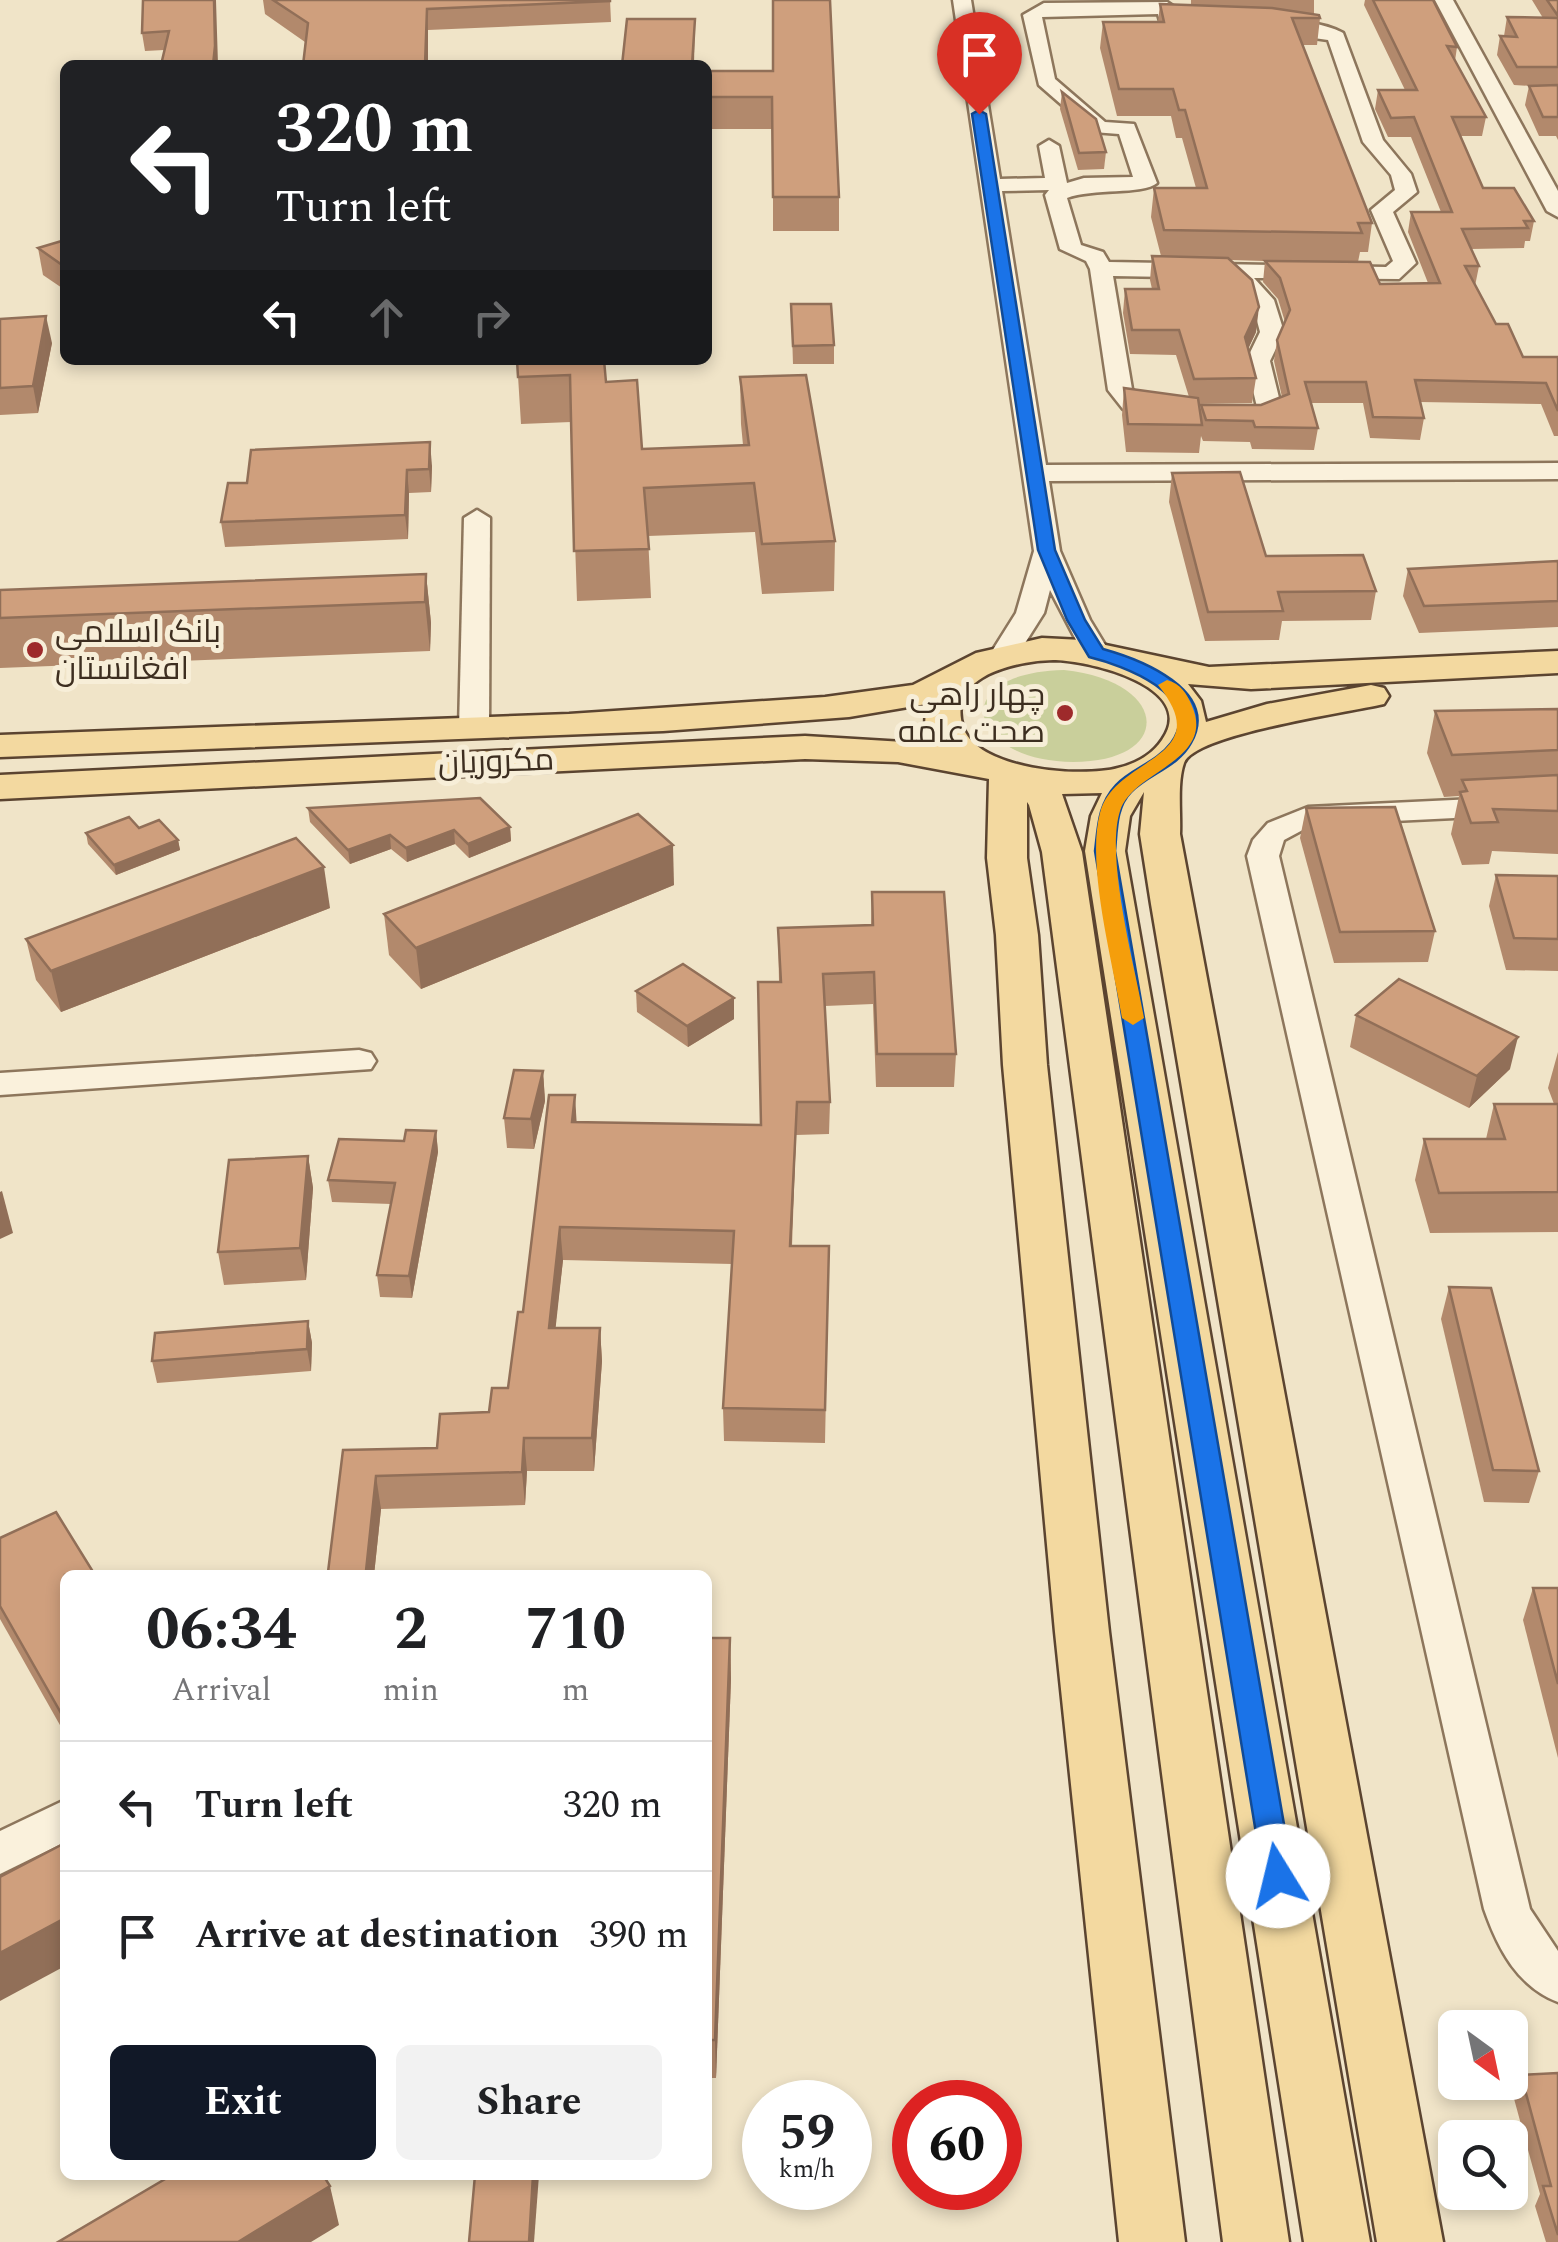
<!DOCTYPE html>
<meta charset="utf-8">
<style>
:root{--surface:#fff;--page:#f2f2f2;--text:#202124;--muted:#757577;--line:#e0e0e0;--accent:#111827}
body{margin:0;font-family:Spectral,Cairo,serif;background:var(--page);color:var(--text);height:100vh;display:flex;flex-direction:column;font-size:38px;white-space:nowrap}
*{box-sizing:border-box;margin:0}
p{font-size:32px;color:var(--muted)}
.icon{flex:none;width:55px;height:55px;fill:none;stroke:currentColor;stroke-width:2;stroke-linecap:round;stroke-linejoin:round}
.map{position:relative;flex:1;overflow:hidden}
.details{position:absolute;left:60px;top:1570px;width:652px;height:610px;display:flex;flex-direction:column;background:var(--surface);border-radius:15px;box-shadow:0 5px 15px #0003}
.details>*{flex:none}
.guide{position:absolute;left:60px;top:60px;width:652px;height:305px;border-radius:15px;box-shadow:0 5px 15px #0003;background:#202124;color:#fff;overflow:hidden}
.needle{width:65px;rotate:147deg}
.controls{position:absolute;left:1438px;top:2010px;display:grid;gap:20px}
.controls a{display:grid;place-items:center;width:90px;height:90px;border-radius:15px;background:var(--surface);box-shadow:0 5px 15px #0003;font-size:50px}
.speed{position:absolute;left:742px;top:2080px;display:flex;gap:20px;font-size:50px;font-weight:700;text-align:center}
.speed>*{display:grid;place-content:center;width:130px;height:130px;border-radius:50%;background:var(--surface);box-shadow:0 5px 15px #0003;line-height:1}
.speed small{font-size:25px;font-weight:400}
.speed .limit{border:15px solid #d22;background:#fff;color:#111}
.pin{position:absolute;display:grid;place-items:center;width:85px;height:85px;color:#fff;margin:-102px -42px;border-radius:50% 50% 50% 0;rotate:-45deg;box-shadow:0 0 10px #0007}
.pin .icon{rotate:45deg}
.me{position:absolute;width:110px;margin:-55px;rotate:351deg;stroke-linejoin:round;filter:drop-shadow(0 0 8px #0008)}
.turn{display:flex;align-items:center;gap:35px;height:210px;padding:0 50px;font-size:45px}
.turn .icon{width:130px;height:130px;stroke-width:2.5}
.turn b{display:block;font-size:70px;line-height:85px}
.lanes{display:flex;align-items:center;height:95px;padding:0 50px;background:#0003;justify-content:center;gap:50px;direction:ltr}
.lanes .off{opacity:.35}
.eta{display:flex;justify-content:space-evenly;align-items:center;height:170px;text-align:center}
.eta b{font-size:60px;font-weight:700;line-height:70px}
.action{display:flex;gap:20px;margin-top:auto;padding:20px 50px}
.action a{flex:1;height:115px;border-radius:15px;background:var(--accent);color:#fff;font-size:40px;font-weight:700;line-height:115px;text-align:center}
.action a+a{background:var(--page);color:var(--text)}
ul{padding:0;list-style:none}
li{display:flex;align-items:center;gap:30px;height:130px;padding:0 50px;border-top:2px solid var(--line)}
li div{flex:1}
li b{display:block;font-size:38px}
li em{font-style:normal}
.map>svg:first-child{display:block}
.green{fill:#c9cf9b}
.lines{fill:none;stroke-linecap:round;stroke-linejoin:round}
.minor-casing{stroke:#8d765c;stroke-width:5}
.major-casing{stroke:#5b4430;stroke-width:5}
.minor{fill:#faf1dc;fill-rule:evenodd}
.major{fill:#f3d9a0;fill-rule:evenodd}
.wall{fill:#b2896c;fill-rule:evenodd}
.shaded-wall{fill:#916f58}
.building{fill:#cf9f7d;stroke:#916f58;stroke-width:2.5}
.route{fill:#1a73e8;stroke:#114b97;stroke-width:2.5}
.slow{fill:#f59e0b}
.poi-dot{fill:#9e2a2b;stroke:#f7eed8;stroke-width:4}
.labels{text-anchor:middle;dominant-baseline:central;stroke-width:10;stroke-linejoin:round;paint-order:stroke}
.poi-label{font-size:32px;fill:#3d2e20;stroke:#f7eed8;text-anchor:start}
.street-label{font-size:32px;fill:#3d2e20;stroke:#f7eed8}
</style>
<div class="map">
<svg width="1558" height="2242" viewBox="0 0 1558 2242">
<rect width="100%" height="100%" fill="#f0e4c8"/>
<!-- green -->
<path class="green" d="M1064 670C1170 681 1175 762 1073 762 970 762 942 673 1064 670Z"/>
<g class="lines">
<!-- minor casing -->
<g class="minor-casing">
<g id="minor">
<path d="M953 0H971L1000 179 1045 178 1039 146 1049 140 1059 146 1067 183 1084 178 1133 177 1119 134 1093 132 1039 85 1023 15 1044 3 1167 2 1176 8 1178 19 1198 21 1200 25 1191 31 1162 28 1158 14 1042 17 1055 79 1105 122 1134 124 1157 183C1143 195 1092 188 1067 198L1081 245 1103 252 1109 262 1386 267 1393 261 1371 210 1395 190 1391 175 1363 142 1328 40 1265 31 1263 27C1278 15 1326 23 1343 33L1383 140 1411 174 1417 192 1393 212 1416 263 1399 279 1254 278 1274 300 1284 332 1270 361 1283 414C1270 426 1236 426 1223 414L1226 409 1257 407 1246 361 1260 332 1252 302 1227 278 1113 276 1132 389 1141 399 1172 407 1175 412 1163 419 1123 409 1108 390 1090 269 1086 261 1060 249 1045 195 1049 190 1002 191 1046 465 1558 463V479L1049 481 1060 551 1090 620 1110 653 1106 659H1086L1050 590 1044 613 1013 662H993L989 656 1016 613 1034 551Z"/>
<path d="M1435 0H1453L1558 191V217L1547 211Z"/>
<path d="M477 510 490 518 489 729 484 735H464L459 729 464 518Z"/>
<path d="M1558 795V813L1312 825 1284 840 1279 856 1530 1909 1558 1951V2002C1517 1986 1498 1949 1484 1909L1247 856 1253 840 1268 823 1308 807Z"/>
<path d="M359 1050 371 1053 376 1061 371 1069 0 1095V1073Z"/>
<path d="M65 1800V1842L0 1874V1831Z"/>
</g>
</g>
<!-- major casing -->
<g class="major-casing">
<path id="major" d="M1042 638 1082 640 1209 667 1558 651V673L1251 689 1188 684 1201 701 1206 722 1267 704 1371 685 1384 688 1389 696 1384 704C1350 712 1194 734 1184 763 1177 783 1181 813 1180 834L1443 2242H1377L1151 904 1140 834 1144 792 1130 816 1125 851 1370 2242H1304L1085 851 1091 816 1102 793 1062 794 1082 852 1289 2242H1223L1042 852 1029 805 1027 802V858L1038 935 1047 1065 1109 1632 1185 2242H1119L1055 1632 1003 1065 996 935 987 858 989 779 898 762 805 759 0 799V775L805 736 937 744 925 728 926 704 849 717 663 731 0 757V735L569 714 825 697 913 685 976 653ZM1053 660C1087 660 1200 686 1162 740 1152 755 1135 764 1118 768 1082 778 977 770 963 727 946 675 1018 661 1053 660Z"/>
</g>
<!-- minor -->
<use href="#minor" class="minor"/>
<!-- major -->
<use href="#major" class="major"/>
</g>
<!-- wall -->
<g class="wall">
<path d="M143 0 218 65 164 50 145 51 142 33Z"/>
<path d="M263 0H610L611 22 428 30V65H303L305 42 265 14Z"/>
<path d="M1191 0H1314V14L1320 18 1317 45H1302L1372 223 1368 252H1360L1358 262 1380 284 1428 283 1408 232 1411 212H1441L1411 137H1388L1375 109 1378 90H1405L1364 5 1365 0H1433L1457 47 1455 61 1486 117 1482 136H1461L1483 188 1534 221 1530 241H1525L1524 248 1471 249 1479 266 1475 286 1496 324 1523 357H1558V436H1554L1541 404 1420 402 1424 418 1420 440 1370 438 1363 403H1311L1318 428 1314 450 1252 449 1250 442 1203 441 1201 436 1199 453 1126 452 1122 415 1124 388 1189 397 1176 355 1130 354 1123 313 1125 289H1152L1150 280 1152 256H1161L1151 217 1154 188H1196L1182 138H1176L1171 116H1117L1100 48 1103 22H1158L1160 4 1191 5ZM1231 260 1291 262 1265 261 1263 282 1278 299 1285 322 1277 340 1274 361 1282 397 1261 405H1201L1200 411 1199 404 1252 403 1256 378 1248 349 1256 332Z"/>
<path d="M1532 0H1558V140L1556 136H1539L1525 105 1529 86H1533L1514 85 1497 55 1500 36H1504L1507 17 1543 18Z"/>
<path d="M708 71H773L839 197V231H773V129H708Z"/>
<path d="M1062 92 1106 152 1104 169 1078 170 1060 109Z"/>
<path d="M65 240V290L43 275 38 248Z"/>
<path d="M791 304 834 345V364H793Z"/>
<path d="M0 319 52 343 38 413 0 415Z"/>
<path d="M517 360 606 382 642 449 743 445 741 424 740 377 835 541 834 591 762 594 755 532 648 536 651 598 577 601 571 422 521 424Z"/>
<path d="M432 466 431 492 409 493 408 539 225 547 221 522 247 483Z"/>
<path d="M1172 473 1266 556 1376 591 1371 620 1282 621 1279 640 1205 641 1169 502Z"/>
<path d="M1558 561V627L1419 633 1403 596 1408 569Z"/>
<path d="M426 574 431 623 430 651 0 668V590Z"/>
<path d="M1558 709V854L1492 851 1489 864 1462 865 1451 834 1459 796 1444 797 1427 753 1435 711Z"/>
<path d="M308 808 510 827 511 841 469 858 455 844 407 862 391 849 350 864 310 822Z"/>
<path d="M1306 808 1435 931 1428 962 1334 963 1300 838Z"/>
<path d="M139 828 178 840 180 850 116 875 88 844 86 833Z"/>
<path d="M1496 875 1558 876V971L1506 970 1489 906Z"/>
<path d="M674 885 421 989 389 955 384 914Z"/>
<path d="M872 892 956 1054 954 1087H876L873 1004 825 1006 830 1102 829 1134 796 1135 792 1246H829L825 1443 724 1441 723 1408 732 1264 563 1260 555 1328H600L602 1361 594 1471H527L525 1505 381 1509 374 1575H328L343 1450 437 1448 489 1412 508 1388 523 1312 576 1122 761 1125 779 982 778 928 871 926Z"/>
<path d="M330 908 61 1012 36 980 26 939Z"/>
<path d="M636 991 734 1019 688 1047 637 1012Z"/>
<path d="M1356 1015 1510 1069 1469 1108 1350 1047Z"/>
<path d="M1558 1052V1232L1430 1233 1415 1180 1424 1139H1486L1494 1104H1554L1548 1088Z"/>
<path d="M543 1071 545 1101 534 1149 507 1148 504 1118Z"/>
<path d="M436 1131 438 1152 412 1298 380 1297 377 1275 391 1204 332 1202 328 1180 404 1141Z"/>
<path d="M308 1156 313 1188 306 1280 224 1285 218 1252Z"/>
<path d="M1449 1287 1539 1471 1529 1503 1484 1502 1441 1319Z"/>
<path d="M308 1321 312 1343 311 1371 157 1383 152 1361Z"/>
<path d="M0 1538 65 1575V1734L0 1619Z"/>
<path d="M1533 1588H1558V1758L1523 1620Z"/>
<path d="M708 1638H730L731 1679 716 2078H708Z"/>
<path d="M1558 2073V2242H1546L1535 2206 1540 2194 1513 2095 1521 2075Z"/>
</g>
<!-- shaded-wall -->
<g class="shaded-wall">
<path d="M214 0H216L218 65H213Z"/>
<path d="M427 9 428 30V65H425Z"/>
<path d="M695 19 694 65H692Z"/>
<path d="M1259 307 1256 332 1242 362 1245 337Z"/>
<path d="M46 316 52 343 38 413 33 386Z"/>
<path d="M430 442 432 466 431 492 429 469Z"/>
<path d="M407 470 409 493 408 539 405 515Z"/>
<path d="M426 574 431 623 430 651 425 602Z"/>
<path d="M510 827 511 841 469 858 468 844Z"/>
<path d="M454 830 455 844 407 862 406 848Z"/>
<path d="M390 835 391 849 350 864 348 850Z"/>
<path d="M178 840 180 850 116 875 114 865Z"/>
<path d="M673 845 674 885 421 989 416 948Z"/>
<path d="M324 867 330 908 61 1012 51 971Z"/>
<path d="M734 998V1019L688 1047 687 1026Z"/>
<path d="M1518 1037 1510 1069 1469 1108 1477 1076Z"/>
<path d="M543 1071 545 1101 534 1149 531 1119Z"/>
<path d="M575 1095 577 1128 572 1122Z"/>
<path d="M797 1102 796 1135 790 1279V1246Z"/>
<path d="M436 1131 438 1152 412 1298 409 1276Z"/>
<path d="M308 1156 313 1188 306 1280 300 1248Z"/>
<path d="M2 1191 13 1233 0 1239V1192Z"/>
<path d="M560 1227 563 1260 552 1361 549 1328Z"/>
<path d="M308 1321 312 1343 311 1371 307 1349Z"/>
<path d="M600 1328 602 1361 594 1471 592 1438Z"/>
<path d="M524 1438 527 1471 525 1505 522 1472Z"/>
<path d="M376 1476 381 1509 374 1575H366Z"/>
<path d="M730 1638 731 1679 716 2078 715 2040Z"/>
<path d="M65 1918V1966L0 2001V1953Z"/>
<path d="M533 2175H539L534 2242H529Z"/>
<path d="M330 2186 339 2225 311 2242H238Z"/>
</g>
<!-- building -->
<g class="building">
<path d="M143 0H214L215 46 213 65H161L169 31 142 33Z"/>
<path d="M273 0H610V1L427 9 425 65H303L308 23Z"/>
<path d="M773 0H830L839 197H773L772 97H708V71H773Z"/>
<path d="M1373 0H1433L1457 47 1447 46 1486 117H1452L1483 188H1514L1534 221H1524L1528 228 1462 229 1479 266H1465L1496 324H1508L1523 357H1558V411L1546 383 1415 380 1424 418 1373 417 1366 382H1305L1318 428 1255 427 1253 421 1206 420 1201 405H1261L1289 394 1277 340 1290 310 1280 278 1265 261 1370 262 1380 284 1440 283 1411 212H1452L1414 117 1391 118 1378 90H1417Z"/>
<path d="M1547 0H1558V16Z"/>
<path d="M1160 4 1272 8 1319 15 1320 18H1292L1372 223H1358L1362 233 1164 230 1154 188H1207L1185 110H1179L1173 89H1119L1103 22H1164Z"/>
<path d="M1507 17 1558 18V67H1517L1500 36 1517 37Z"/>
<path d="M627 19H695L692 65H622Z"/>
<path d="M1558 85V117H1543L1529 86Z"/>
<path d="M1062 92 1096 119 1106 152 1079 153Z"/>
<path d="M65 240V267L38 248Z"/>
<path d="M1152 256 1228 258 1252 280 1259 307 1245 337 1256 378 1194 379 1179 330H1132L1125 289H1159Z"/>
<path d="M791 304H831L834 345 793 346Z"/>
<path d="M46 316 33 386 0 388V319Z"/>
<path d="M517 360H604L606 382 637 380 642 449 749 445 740 377 806 375 835 541 762 544 754 483 644 488 649 549 574 551 570 375 518 377Z"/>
<path d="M1124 388 1198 398 1202 425 1128 424Z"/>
<path d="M430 442 429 469 407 470 405 515 221 522 228 483H247L251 450Z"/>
<path d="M1240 472 1266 556 1363 555 1376 591 1278 592 1283 611 1208 612 1172 473Z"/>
<path d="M1558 561V601L1424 606 1408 569Z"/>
<path d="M426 574 425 602 0 618V590Z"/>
<path d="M1558 709V750L1452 755 1435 711Z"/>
<path d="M1558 775V811L1493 809 1498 822 1471 823 1460 792 1467 791 1462 780Z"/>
<path d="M480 798 510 827 468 844 454 830 406 848 390 835 348 850 308 808Z"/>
<path d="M1395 807 1435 931 1340 932 1306 808Z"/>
<path d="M638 814 673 845 416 948 384 914Z"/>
<path d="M129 817 139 828 159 820 178 840 114 865 86 833Z"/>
<path d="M296 838 324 867 51 971 26 939Z"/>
<path d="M1496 875 1558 876V939L1514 938Z"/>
<path d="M872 892H944L956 1054H877L874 972 823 974 830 1102H797L790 1246H829L825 1410 723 1408 734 1231 560 1227 549 1328H600L592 1438H524L522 1472 376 1476 366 1571 328 1572 343 1450 437 1448 440 1414 489 1412 492 1388H508L518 1312H523L549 1095H575L572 1122 761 1125 758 982H781L778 928 873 925Z"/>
<path d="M683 964 734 998 687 1026 636 991Z"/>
<path d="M1399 979 1518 1037 1477 1076 1356 1015Z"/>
<path d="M514 1070 543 1071 531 1119 504 1118Z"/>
<path d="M1494 1104H1558V1192L1439 1193 1424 1139H1505Z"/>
<path d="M406 1130 436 1131 409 1276 377 1275 395 1183 328 1180 339 1139 404 1141Z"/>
<path d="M308 1156 300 1248 218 1252 229 1160Z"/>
<path d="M1449 1287 1491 1288 1539 1471 1493 1470Z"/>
<path d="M308 1321 307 1349 152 1361 155 1333Z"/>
<path d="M56 1512 95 1575H65V1711L61 1713 0 1606V1538Z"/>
<path d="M1533 1588H1558V1684Z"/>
<path d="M708 1638H730L715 2040H708Z"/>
<path d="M65 1843V1918L0 1953V1877Z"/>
<path d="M1558 2073V2235L1543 2186H1551L1521 2075Z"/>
<path d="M172 2175H323L330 2186 238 2242H58Z"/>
<path d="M475 2175H533L529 2242H469Z"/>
</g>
<!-- route -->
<path class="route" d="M979 110 986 114 1055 550 1085 620 1103 649C1139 659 1221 690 1191 743 1178 767 1150 773 1131 792 1116 807 1117 831 1115 851L1293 1876 1289 1885 1278 1889 1267 1885 1263 1876 1095 851C1098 827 1098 804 1116 785 1132 768 1156 763 1171 743 1206 695 1122 665 1089 657L1067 620 1038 550 972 114Z"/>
<!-- slow -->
<path class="slow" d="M1167 680C1181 684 1187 694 1192 706 1216 761 1132 771 1120 811 1105 858 1135 967 1144 1018L1133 1025 1122 1018C1113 963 1086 865 1100 813 1114 756 1219 760 1158 685Z"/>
<!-- markers -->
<g class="poi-dot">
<circle cx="35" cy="650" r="10"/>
<circle cx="1065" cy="713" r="10"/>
</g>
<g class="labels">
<!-- poi labels -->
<g class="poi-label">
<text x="55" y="632">بانک اسلامی<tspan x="55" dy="37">افغانستان</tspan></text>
<text x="1045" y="695" text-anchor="end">چهار راهی<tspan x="1045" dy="37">صحت عامه</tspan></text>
</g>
<!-- street labels -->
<g class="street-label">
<text transform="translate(496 762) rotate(-2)">مکروریان</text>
</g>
</g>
</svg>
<div class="controls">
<a><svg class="needle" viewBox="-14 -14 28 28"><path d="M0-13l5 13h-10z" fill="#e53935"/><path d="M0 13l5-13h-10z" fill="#757577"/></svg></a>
<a><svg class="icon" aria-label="search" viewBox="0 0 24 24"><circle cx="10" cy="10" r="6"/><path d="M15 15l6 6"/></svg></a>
</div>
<div class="speed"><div>59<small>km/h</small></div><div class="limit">60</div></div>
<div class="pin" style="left:979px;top:114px;background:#d93025"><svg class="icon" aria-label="arrive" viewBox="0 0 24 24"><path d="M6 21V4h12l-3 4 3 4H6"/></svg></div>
<svg class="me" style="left:1278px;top:1876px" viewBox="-20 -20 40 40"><circle r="19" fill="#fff"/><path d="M0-13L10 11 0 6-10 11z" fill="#1a73e8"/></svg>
<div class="guide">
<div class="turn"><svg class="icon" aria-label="left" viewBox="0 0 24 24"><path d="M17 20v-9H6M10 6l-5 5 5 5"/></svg><div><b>320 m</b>Turn left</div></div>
<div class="lanes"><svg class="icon" aria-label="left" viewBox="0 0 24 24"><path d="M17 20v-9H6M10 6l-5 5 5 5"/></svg><svg class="icon off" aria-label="ahead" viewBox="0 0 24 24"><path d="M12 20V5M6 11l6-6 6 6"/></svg><svg class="icon off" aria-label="right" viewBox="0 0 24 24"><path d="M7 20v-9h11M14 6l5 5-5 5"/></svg></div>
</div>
<section class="details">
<div class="eta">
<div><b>06:34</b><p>Arrival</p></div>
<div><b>2</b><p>min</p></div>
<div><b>710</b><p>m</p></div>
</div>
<ul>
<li><svg class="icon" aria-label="left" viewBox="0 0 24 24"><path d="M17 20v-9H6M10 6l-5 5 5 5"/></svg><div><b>Turn left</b></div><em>320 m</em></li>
<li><svg class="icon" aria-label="arrive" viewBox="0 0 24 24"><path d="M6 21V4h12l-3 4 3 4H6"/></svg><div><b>Arrive at destination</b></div><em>390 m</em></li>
</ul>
<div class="action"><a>Exit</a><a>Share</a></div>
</section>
</div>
